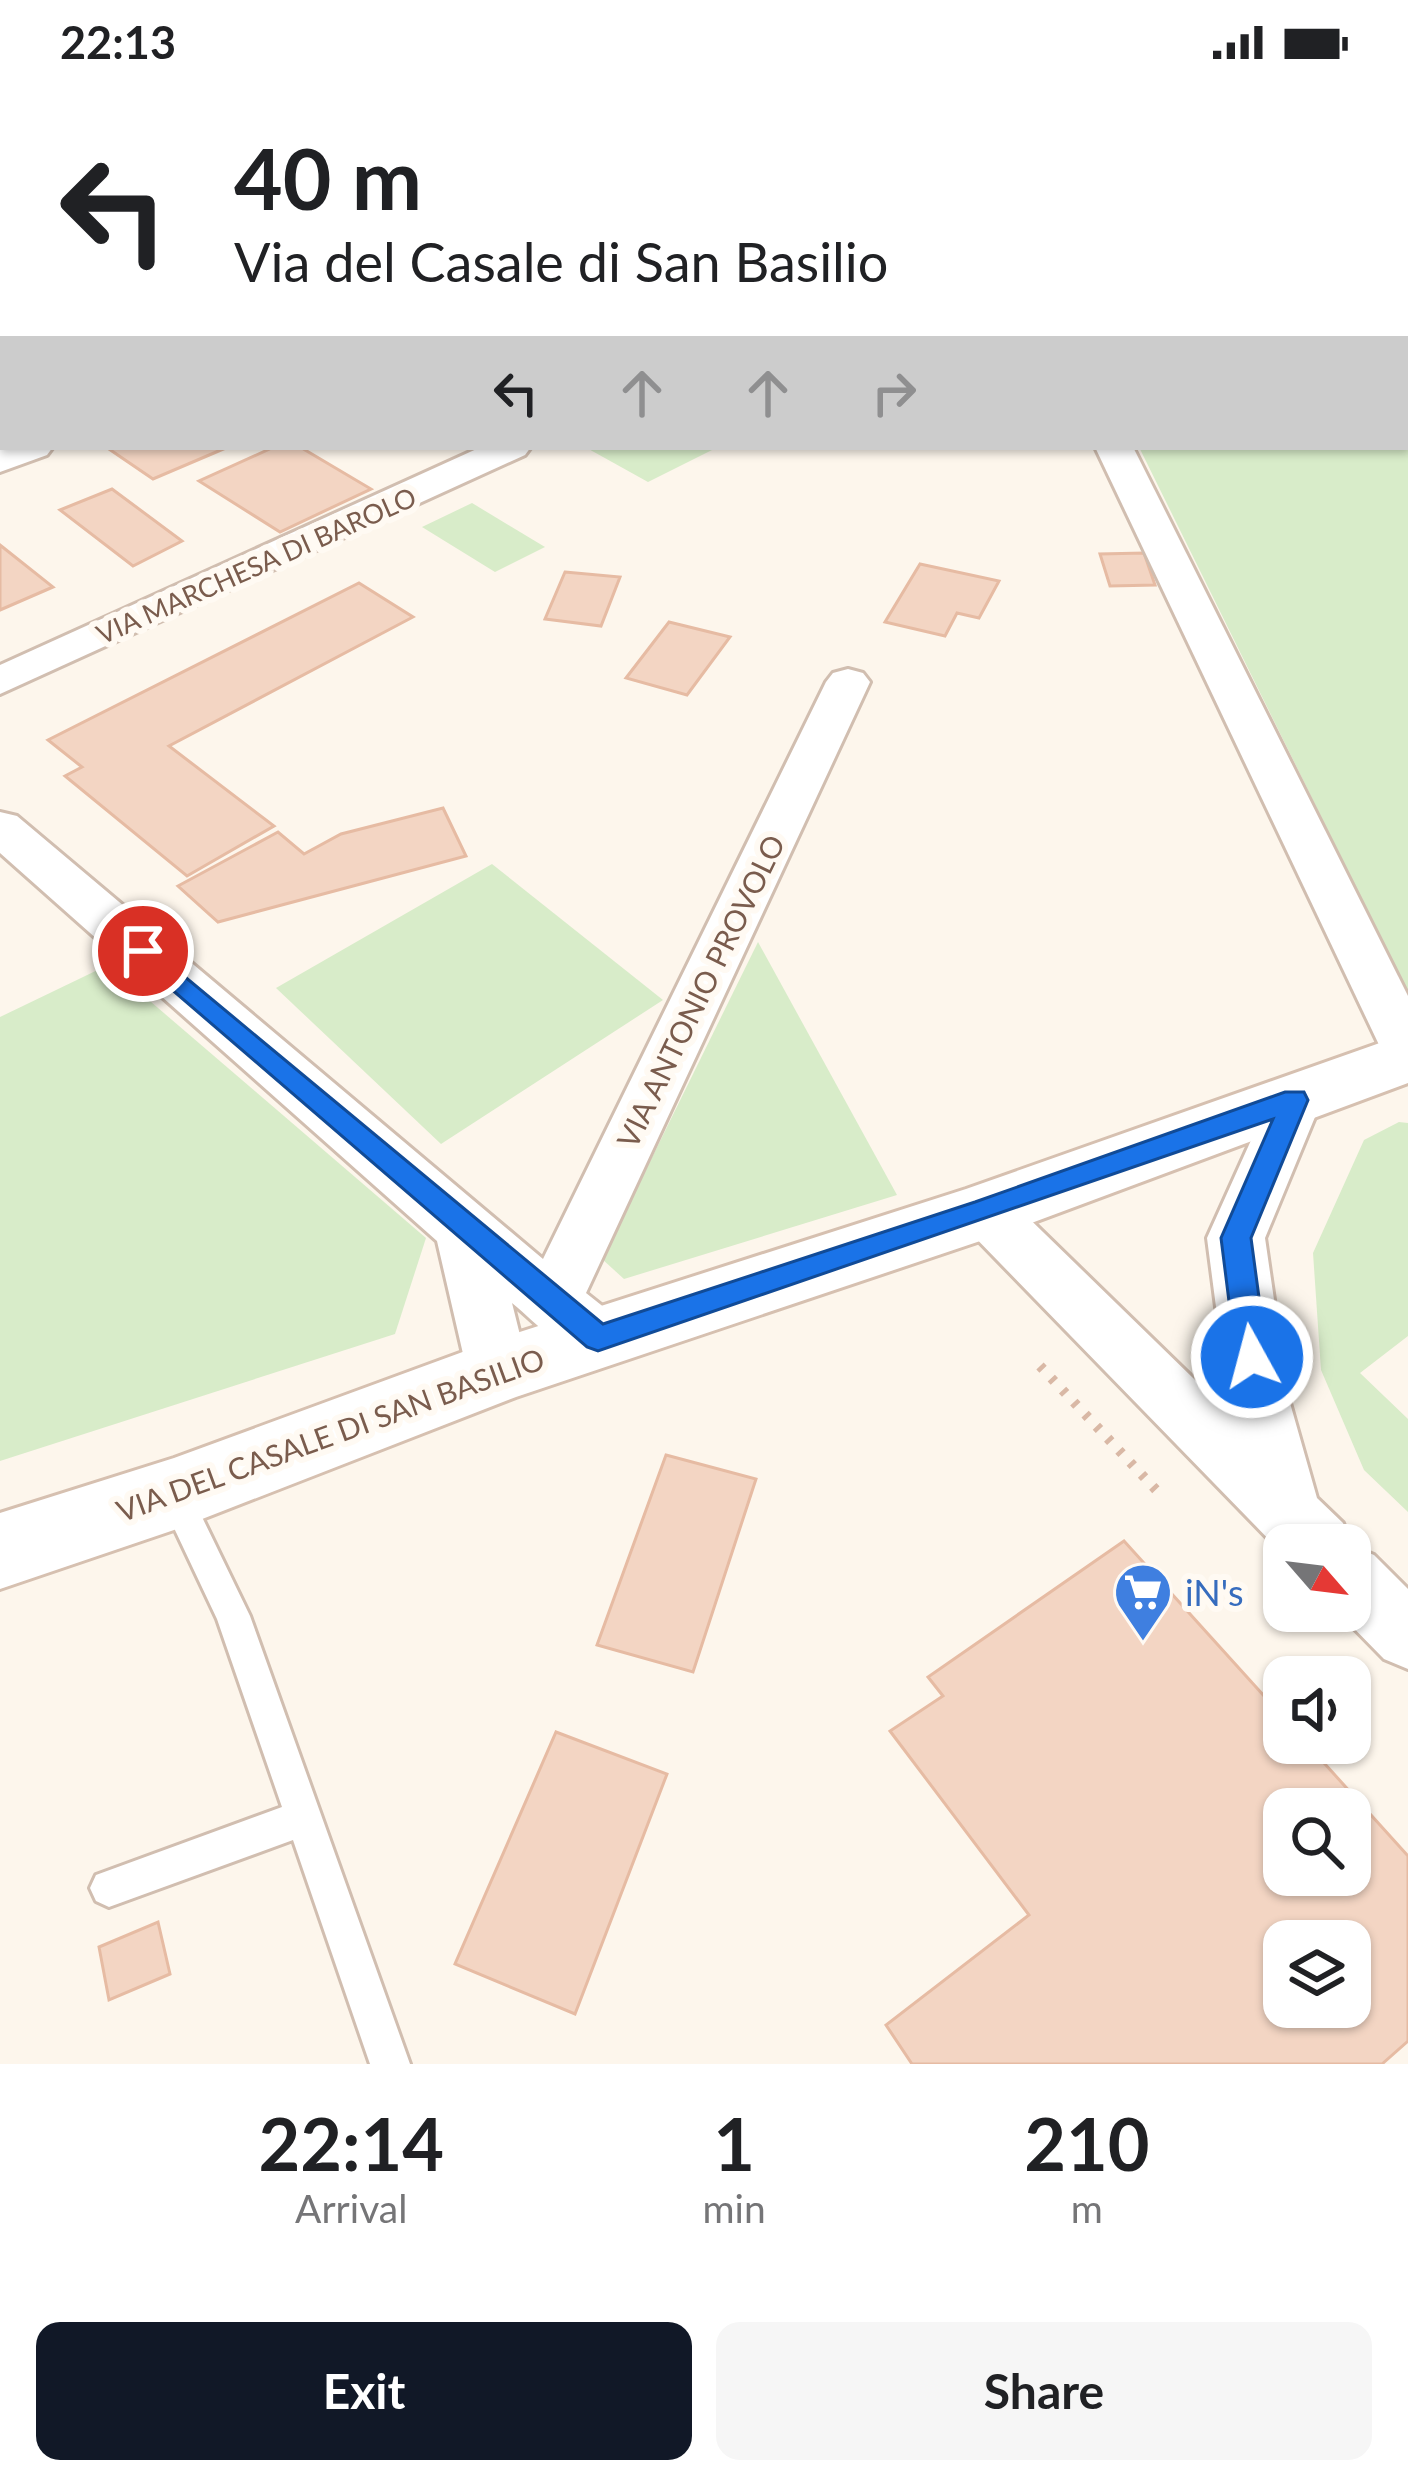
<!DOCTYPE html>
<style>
:root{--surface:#fff;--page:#f6f6f6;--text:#202124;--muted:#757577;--accent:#111827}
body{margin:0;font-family:Lato,sans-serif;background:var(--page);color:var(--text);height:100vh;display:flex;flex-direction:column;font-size:45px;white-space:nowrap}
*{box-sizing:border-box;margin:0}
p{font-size:39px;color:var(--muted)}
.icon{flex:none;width:66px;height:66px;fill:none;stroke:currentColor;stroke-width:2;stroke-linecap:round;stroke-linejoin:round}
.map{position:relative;height:1980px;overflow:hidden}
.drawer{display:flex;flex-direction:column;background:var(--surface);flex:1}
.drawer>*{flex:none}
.hud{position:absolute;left:0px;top:0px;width:1410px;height:366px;box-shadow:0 3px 9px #0004;background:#fff;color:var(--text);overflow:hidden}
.needle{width:78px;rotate:118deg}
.controls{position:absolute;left:1263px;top:1440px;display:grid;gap:24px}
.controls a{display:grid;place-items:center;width:108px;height:108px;border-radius:24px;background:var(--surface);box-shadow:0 3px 9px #0004;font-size:60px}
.pin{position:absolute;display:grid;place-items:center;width:102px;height:102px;color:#fff;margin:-51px;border:6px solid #fff;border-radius:50%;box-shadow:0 3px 12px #0007}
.me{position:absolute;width:132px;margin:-66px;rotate:353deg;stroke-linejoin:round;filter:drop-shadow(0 0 9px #0008)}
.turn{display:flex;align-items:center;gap:42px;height:252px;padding:0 36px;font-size:54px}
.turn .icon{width:156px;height:156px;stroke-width:2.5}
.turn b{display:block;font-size:84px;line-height:102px}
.lanes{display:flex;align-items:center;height:114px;padding:0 36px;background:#0003;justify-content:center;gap:60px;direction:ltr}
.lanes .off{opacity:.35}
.eta{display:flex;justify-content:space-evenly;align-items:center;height:204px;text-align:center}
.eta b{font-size:72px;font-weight:700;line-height:84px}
.button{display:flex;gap:24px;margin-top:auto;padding:24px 36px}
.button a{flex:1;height:138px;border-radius:24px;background:var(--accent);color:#fff;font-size:48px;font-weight:700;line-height:138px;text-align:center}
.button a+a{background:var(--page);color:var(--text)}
.status{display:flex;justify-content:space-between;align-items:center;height:84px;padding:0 60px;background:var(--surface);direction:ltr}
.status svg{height:33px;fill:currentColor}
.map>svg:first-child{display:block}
.green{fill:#d8ecc9}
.building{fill:#f3d5c3;stroke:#e6bba3;stroke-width:3;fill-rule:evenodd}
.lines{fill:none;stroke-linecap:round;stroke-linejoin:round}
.lane-casing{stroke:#d1beb0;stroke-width:6}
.street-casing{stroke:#d1beb0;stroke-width:6}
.secondary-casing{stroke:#d6c0b0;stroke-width:6}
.path-far1{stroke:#d9b8a5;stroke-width:4.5;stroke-dasharray:1.5 4.5;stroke-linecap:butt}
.path{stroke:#d9b8a5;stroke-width:10;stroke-dasharray:4.5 12;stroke-linecap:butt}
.lane{fill:#fff;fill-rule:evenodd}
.street{fill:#fff;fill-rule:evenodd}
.secondary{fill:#fff;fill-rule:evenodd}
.route{fill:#1a73e8;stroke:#114b97;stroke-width:3}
.labels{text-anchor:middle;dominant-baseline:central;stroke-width:12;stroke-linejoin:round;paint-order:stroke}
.far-street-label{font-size:27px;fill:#7a5c4d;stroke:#fffaf3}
.street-label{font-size:30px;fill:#7a5c4d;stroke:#fffaf3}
.near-shop-label{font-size:36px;fill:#366cbe;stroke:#fffaf3;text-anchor:start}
</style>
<div class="status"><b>22:13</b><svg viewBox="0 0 49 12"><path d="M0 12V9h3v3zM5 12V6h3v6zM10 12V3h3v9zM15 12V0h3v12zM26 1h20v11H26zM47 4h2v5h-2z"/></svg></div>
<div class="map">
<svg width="1408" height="1980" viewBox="0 0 1408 1980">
<rect width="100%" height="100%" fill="#fdf6ec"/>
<!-- green -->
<g class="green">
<path d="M677 0H1406L1408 3V909L1139 363H1407V3Z"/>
<path d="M585 363H718L648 398Z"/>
<path d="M472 419 545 463 495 488 422 443Z"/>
<path d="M492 780 663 916 441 1060 276 904Z"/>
<path d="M758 858 897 1111 624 1195 602 1175Z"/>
<path d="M108 881 426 1154 395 1250 0 1377V933Z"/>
<path d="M1399 1038 1408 1039V1252L1360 1289 1408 1335V1428L1364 1386 1321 1286 1313 1169 1364 1056Z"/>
</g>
<!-- building -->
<g class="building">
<path d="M372 0H488L496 3H379Z"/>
<path d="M106 363H228L153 395Z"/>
<path d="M274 363H300L371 405 280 448 199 397Z"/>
<path d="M112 405 182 457 133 482 60 426Z"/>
<path d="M0 461 53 503 0 526Z"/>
<path d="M1144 469 1155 501 1110 502 1100 470Z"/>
<path d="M920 480 999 497 979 534 957 529 945 552 885 538Z"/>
<path d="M565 488 620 493 601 542 545 535Z"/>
<path d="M359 499 413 533 169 662 274 742 187 792 65 692 82 683 48 656Z"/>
<path d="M669 538 730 553 687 611 626 594Z"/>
<path d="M443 724 466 772 218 838 178 802 278 748 304 770 341 750Z"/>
<path d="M666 1371 756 1395 693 1588 597 1561Z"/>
<path d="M1124 1457 1284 1634V1659H1306L1408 1772V1957L1382 1980H912L886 1941 1029 1831 890 1647 943 1612 928 1593ZM1284 1725H1350V1791H1284ZM1284 1857H1350V1923H1284Z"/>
<path d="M556 1648 667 1690 575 1930 455 1880Z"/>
<path d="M158 1838 170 1890 109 1916 99 1863Z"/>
</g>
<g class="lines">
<!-- lane casing -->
<g class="lane-casing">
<path id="lane" d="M174 1395 186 1400 250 1532 410 1980H370L293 1756 109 1823 96 1817 90 1804 96 1791 282 1723 217 1535 158 1410 162 1400Z"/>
</g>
<!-- street casing -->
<g class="street-casing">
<g id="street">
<path d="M53 363 47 371 0 388V364Z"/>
<path d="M481 363H531L525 371 0 610V581Z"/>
<path d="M1095 363H1133L1408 912V985L1389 979 1381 965Z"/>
<path d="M848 585 863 589 870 598 586 1209 620 1236 629 1254 620 1272C576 1287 544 1245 512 1219L529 1287 520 1306 498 1313 476 1306 467 1287 437 1157 0 769V728L17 732 543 1175 826 598 833 589Z"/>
<path d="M1295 995 1314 1001 1322 1016 1265 1154 1288 1312 1317 1414 1343 1439 1352 1462 1374 1471 1408 1505V1585L1384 1575 1337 1527H1350V1461H1284V1471L965 1143 956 1127 965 1111 985 1104 1005 1111 1230 1330 1207 1154 1276 1001Z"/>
</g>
</g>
<!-- secondary casing -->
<g class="secondary-casing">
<path id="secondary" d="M1408 949V999L1010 1147 516 1313 174 1446 0 1505V1429L174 1374 498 1255 966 1105Z"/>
</g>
<!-- path-far1 -->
<path class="path-far1" d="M770 0 774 3"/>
<!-- path -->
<path class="path" d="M1040 1282 1158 1408"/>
<!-- lane -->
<use href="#lane" class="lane"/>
<!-- street -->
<use href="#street" class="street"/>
<!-- secondary -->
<use href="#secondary" class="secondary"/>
</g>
<!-- route -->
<path class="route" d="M143 858 603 1240 975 1118 1285 1008H1304L1308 1016 1251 1154 1267 1273 1252 1286 1236 1273 1221 1154 1273 1035 598 1267 587 1263 134 873V860Z"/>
<!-- icons -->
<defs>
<g id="supermarket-pin" transform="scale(3)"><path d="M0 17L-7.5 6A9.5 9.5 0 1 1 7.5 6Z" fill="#3f7fe0" stroke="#fffaf3"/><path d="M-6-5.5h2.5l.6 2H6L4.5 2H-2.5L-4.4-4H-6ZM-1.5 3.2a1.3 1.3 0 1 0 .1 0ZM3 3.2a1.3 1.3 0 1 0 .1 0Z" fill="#fff"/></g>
</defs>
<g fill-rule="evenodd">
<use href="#supermarket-pin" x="1143" y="1508"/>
</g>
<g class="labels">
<!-- far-street labels -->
<g class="far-street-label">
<text transform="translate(256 481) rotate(-24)">VIA MARCHESA DI BAROLO</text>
</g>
<!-- street labels -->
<g class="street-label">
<text transform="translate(700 907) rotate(-64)">VIA ANTONIO PROVOLO</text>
<text transform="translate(330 1350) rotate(-20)">VIA DEL CASALE DI SAN BASILIO</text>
</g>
<!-- near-shop labels -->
<g class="near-shop-label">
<text x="1185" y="1508">iN's</text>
</g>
</g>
</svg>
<div class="controls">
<a><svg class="needle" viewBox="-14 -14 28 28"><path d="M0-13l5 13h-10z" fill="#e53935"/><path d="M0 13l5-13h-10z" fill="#757577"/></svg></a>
<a><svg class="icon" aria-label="sound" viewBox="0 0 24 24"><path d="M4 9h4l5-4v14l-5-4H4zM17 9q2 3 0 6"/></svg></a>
<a><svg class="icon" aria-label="search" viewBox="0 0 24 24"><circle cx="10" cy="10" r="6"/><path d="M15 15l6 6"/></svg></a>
<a><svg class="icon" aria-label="layers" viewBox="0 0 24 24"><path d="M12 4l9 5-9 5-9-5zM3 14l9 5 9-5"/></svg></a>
</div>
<div class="pin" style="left:143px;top:867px;background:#d93025"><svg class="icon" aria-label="arrive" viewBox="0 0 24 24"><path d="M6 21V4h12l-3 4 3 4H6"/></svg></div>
<svg class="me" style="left:1252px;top:1273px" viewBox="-20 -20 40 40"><circle r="17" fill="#1a73e8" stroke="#fff" stroke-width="3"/><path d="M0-11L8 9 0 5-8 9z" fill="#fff"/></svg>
<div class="hud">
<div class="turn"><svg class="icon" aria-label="left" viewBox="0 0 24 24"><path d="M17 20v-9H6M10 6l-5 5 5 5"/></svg><div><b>40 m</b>Via del Casale di San Basilio</div></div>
<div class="lanes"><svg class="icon" aria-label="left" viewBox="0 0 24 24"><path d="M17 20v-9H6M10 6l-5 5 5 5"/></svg><svg class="icon off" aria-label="ahead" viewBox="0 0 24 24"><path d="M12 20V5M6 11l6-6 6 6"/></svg><svg class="icon off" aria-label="ahead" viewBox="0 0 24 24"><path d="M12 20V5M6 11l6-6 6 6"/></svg><svg class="icon off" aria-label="right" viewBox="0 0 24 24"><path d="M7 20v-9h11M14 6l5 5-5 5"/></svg></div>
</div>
</div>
<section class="drawer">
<div class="eta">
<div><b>22:14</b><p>Arrival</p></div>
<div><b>1</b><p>min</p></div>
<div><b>210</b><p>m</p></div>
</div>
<div class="button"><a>Exit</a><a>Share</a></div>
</section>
